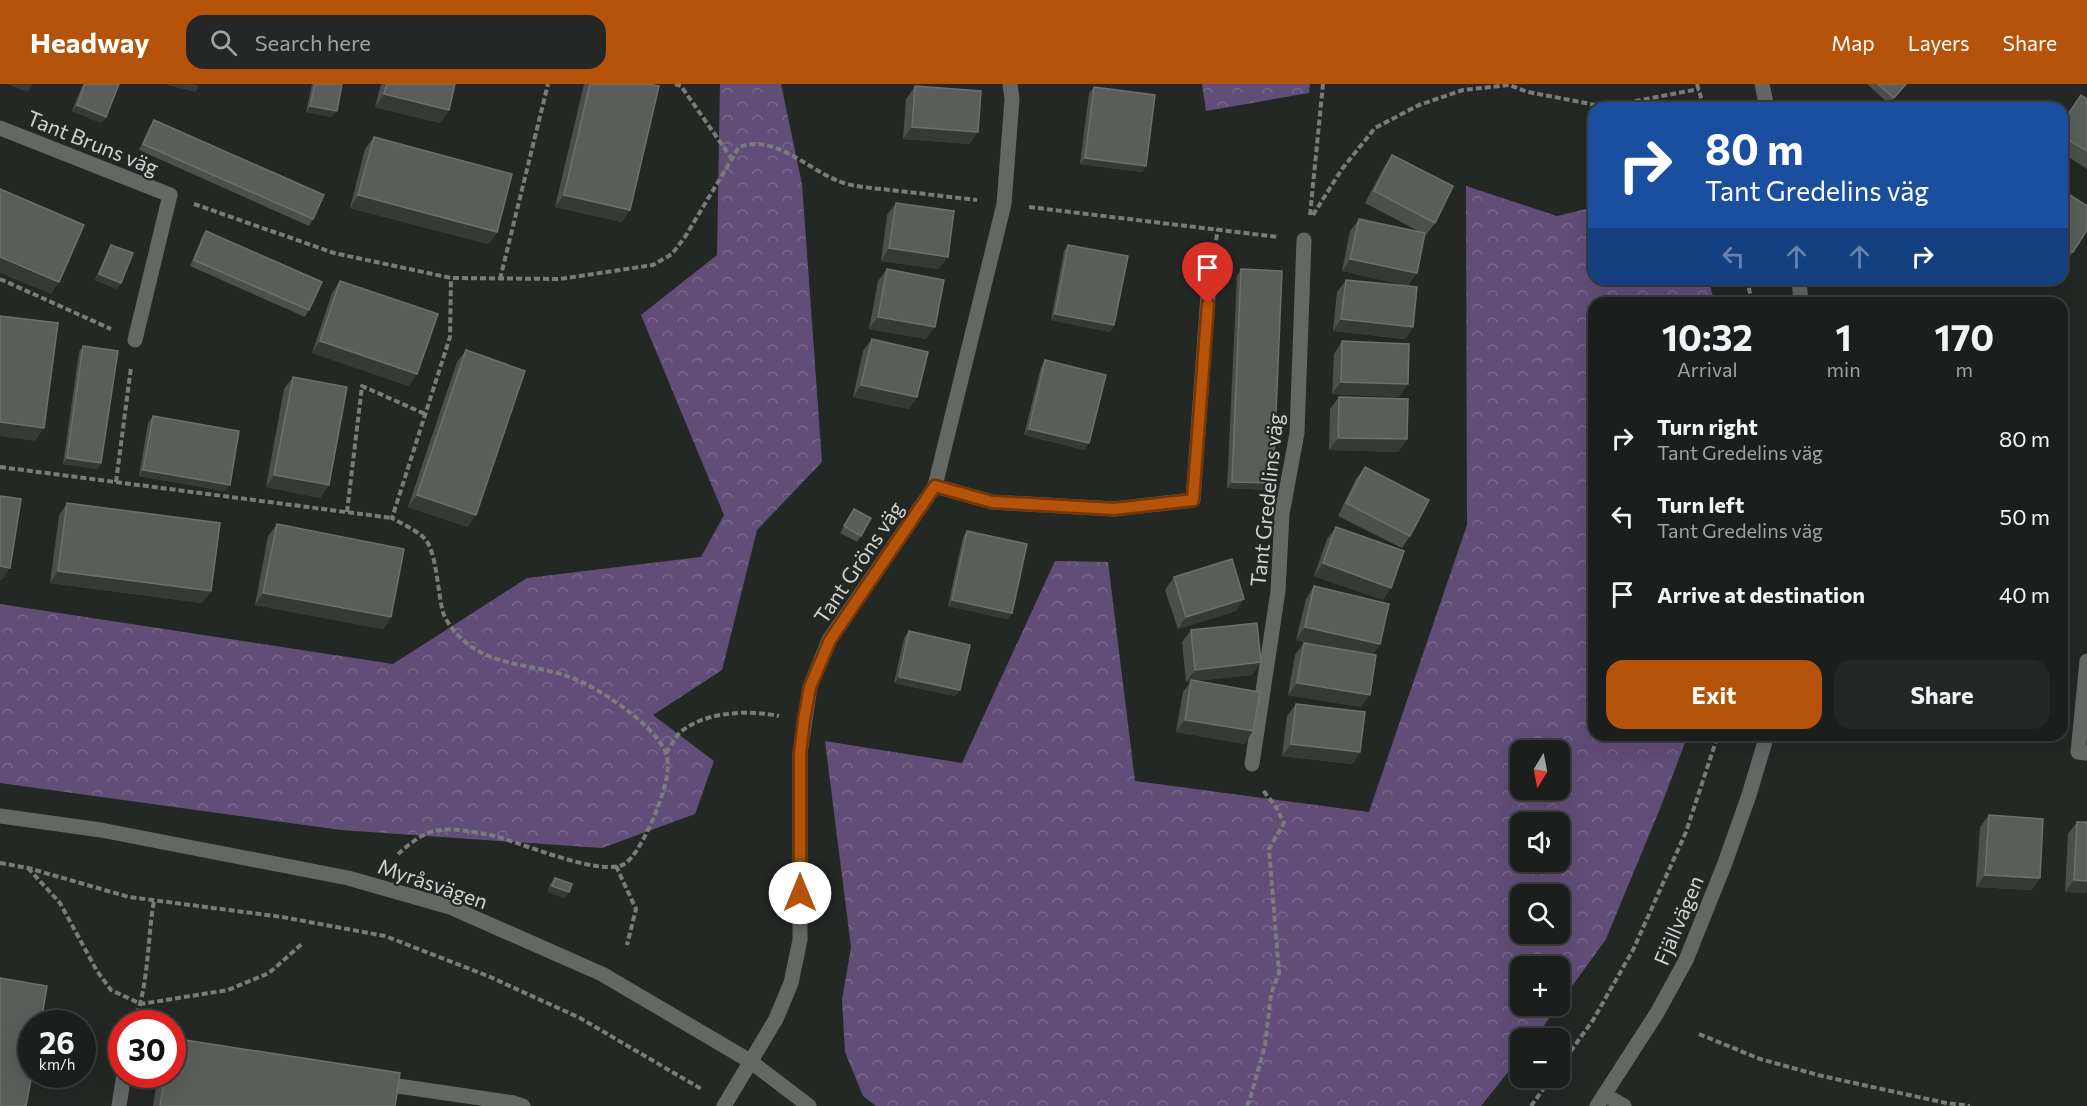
<!DOCTYPE html>
<meta charset="utf-8">
<style>
:root{--surface:#1b1e1c;--page:#242725;--text:#f1f3f6;--muted:#a0a2a3;--line:#393c3b;--accent:#b45309}
body{margin:0;font-family:Commissioner,sans-serif;background:var(--page);color:var(--text);height:100vh;display:flex;flex-direction:column;font-size:22px;white-space:nowrap}
*{box-sizing:border-box;margin:0}
p{font-size:20px;color:var(--muted)}
.icon{flex:none;width:33px;height:33px;fill:none;stroke:currentColor;stroke-width:2;stroke-linecap:round;stroke-linejoin:round}
.map{position:relative;flex:1;overflow:hidden}
.panel{position:absolute;left:1588px;top:213px;width:480px;height:444px;display:flex;flex-direction:column;background:var(--surface);border-radius:18px;box-shadow:0 6px 24px #0002,0 0 0 2px var(--line)}
.panel>*{flex:none}
.banner{position:absolute;left:1588px;top:18px;width:480px;height:183px;border-radius:18px;box-shadow:0 6px 24px #0002,0 0 0 2px var(--line);background:#1a4fa0;color:#fff;overflow:hidden}
.needle{width:39px;rotate:190deg}
.fabs{position:absolute;left:1510px;top:656px;display:grid;gap:12px}
.fabs a{display:grid;place-items:center;width:60px;height:60px;border-radius:12px;background:var(--surface);box-shadow:0 6px 24px #0002,0 0 0 2px var(--line);font-size:30px}
.speed{position:absolute;left:18px;top:926px;display:flex;gap:12px;font-size:30px;font-weight:700;text-align:center}
.speed>*{display:grid;place-content:center;width:78px;height:78px;border-radius:50%;background:var(--surface);box-shadow:0 6px 24px #0002,0 0 0 2px var(--line);line-height:1}
.speed small{font-size:15px;font-weight:400}
.speed .limit{border:9px solid #d22;background:#fff;color:#111}
.pin{position:absolute;display:grid;place-items:center;width:51px;height:51px;color:#fff;margin:-62px -26px;border-radius:50% 50% 50% 0;rotate:-45deg;box-shadow:0 0 6px #0007}
.pin .icon{rotate:45deg}
.me{position:absolute;width:66px;margin:-33px;rotate:0deg;stroke-linejoin:round;filter:drop-shadow(0 0 4px #0008)}
.turn{display:flex;align-items:center;gap:21px;height:126px;padding:0 18px;font-size:27px}
.turn .icon{width:78px;height:78px;stroke-width:2.5}
.turn b{display:block;font-size:42px;line-height:51px}
.lanes{display:flex;align-items:center;height:57px;padding:0 18px;background:#0003;justify-content:center;gap:30px;direction:ltr}
.lanes .off{opacity:.35}
.eta{display:flex;justify-content:space-evenly;align-items:center;height:102px;text-align:center}
.eta b{font-size:36px;font-weight:700;line-height:42px}
.primary-button{display:flex;gap:12px;margin-top:auto;padding:12px 18px}
.primary-button a{flex:1;height:69px;border-radius:18px;background:var(--accent);color:#fff;font-size:24px;font-weight:700;line-height:69px;text-align:center}
.primary-button a+a{background:var(--page);color:var(--text)}
ul{padding:0;list-style:none}
li{display:flex;align-items:center;gap:18px;height:78px;padding:0 18px}
li div{flex:1}
li b{display:block;font-size:22px}
li em{font-style:normal}
header{display:flex;align-items:center;gap:36px;box-sizing:border-box;height:84px;padding:0 30px;background:var(--accent);color:#fff}
header strong{font-size:28px}
nav{display:flex;gap:33px;margin-inline-start:auto;font-size:21px}
.search{width:420px;height:54px;background:var(--page);display:flex;align-items:center;gap:15px;box-sizing:border-box;padding:0 21px;border-radius:18px;color:var(--muted);font-size:22px}
.map>svg:first-child{display:block}
.forest{fill:url(#forest-crowns);fill-rule:evenodd}
.lines{fill:none;stroke-linecap:round;stroke-linejoin:round}
.path{stroke:#797c79;stroke-width:4;stroke-dasharray:6 3;stroke-linecap:butt}
.service{stroke:#646865;stroke-width:15}
.pedestrian{stroke:#646865;stroke-width:15}
.minor{stroke:#646865;stroke-width:15}
.tertiary{stroke:#646865;stroke-width:15}
.wall{fill:#4c504c}
.shaded-wall{fill:#363a36}
.building{fill:#5a5e5a;stroke:#6d706d;stroke-width:1.5}
.route-casing{stroke:#753606;stroke-width:15}
.route{stroke:#b45309;stroke-width:10}
.labels{text-anchor:middle;dominant-baseline:central;stroke-width:4.5;stroke-linejoin:round;paint-order:stroke}
.street-label{font-size:21px;fill:#d1d3d1;stroke:#242825}
</style>
<header>
<strong>Headway</strong>
<div class="search"><svg class="icon" aria-label="search" viewBox="0 0 24 24"><circle cx="10" cy="10" r="6"/><path d="M15 15l6 6"/></svg>Search here</div>
<nav><a>Map</a><a>Layers</a><a>Share</a></nav>
</header>
<div class="map">
<svg width="2087" height="1022" viewBox="0 0 2087 1022">
<defs>
<pattern id="forest-crowns" width="20" height="18" patternUnits="userSpaceOnUse" patternTransform="scale(1.5)"><rect width="20" height="18" fill="#614e78"/><path d="M2 6a3 3 0 1 1 6 0M12 15a3 3 0 1 1 6 0" fill="none" stroke="#77678a"/></pattern>
</defs>
<rect width="100%" height="100%" fill="#242825"/>
<!-- forest -->
<g class="forest">
<path d="M720 0H781L802 100 822 378 757 446 722 586 653 631 714 677 695 730 602 764 341 746 0 699V520L393 580 527 494 701 473 724 431 641 231 717 171Z"/>
<path d="M1202 0H1310L1309 9 1206 27Z"/>
<path d="M1466 102 1557 132 1594 123V195H1708L1715 219H1594V651H1688L1661 722 1606 855 1560 919V882H1521V921H1559L1535 954H1521V972L1481 1022H876L863 1012 845 968 842 916 851 863 825 657 962 679 1055 477 1108 478 1135 697 1369 728 1467 441ZM1521 666H1560V705H1521ZM1521 738H1560V777H1521ZM1521 810H1560V849H1521Z"/>
</g>
<g class="lines">
<!-- path -->
<g class="path">
<path d="M675 0 681 2 732 75"/>
<path d="M1697 0 1704 24"/>
<path d="M194 120 334 169 451 194 560 195 653 181 672 170 685 153 739 63C774 50 805 83 836 96 851 103 873 104 890 106 919 109 948 113 977 116"/>
<path d="M1029 123 1278 153"/>
<path d="M1310 131 1323 0"/>
<path d="M1313 131 1342 85 1375 44 1419 21 1463 6 1509 1 1528 8 1596 21 1625 19 1699 5"/>
<path d="M1213 174 1218 145"/>
<path d="M0 195 111 245"/>
<path d="M500 195 548 0"/>
<path d="M1747 195 1752 219"/>
<path d="M0 383 392 434"/>
<path d="M116 398 131 283"/>
<path d="M347 428 362 302 425 330"/>
<path d="M666 669C671 662 676 651 683 646 709 627 750 626 779 632"/>
<path d="M398 770C409 760 425 747 440 746 454 744 472 748 486 750 515 755 603 796 626 779 640 768 657 728 662 711 666 698 671 681 665 667 652 639 598 603 570 593 534 580 493 583 463 556 456 550 448 540 444 531 437 512 438 466 423 453 414 445 402 440 392 434L450 253 451 194"/>
<path d="M0 779 28 784 129 813 282 833 385 852 488 892 580 934 703 1006"/>
<path d="M616 782 636 825 627 861"/>
<path d="M28 784 60 819 97 887 111 906 141 920 228 906 269 889 303 859"/>
<path d="M134 939C149 900 147 858 154 816"/>
<path d="M1699 950 1760 975 1822 992 1946 1019 1970 1022"/>
<path d="M1560 982 1593 936 1633 866 1686 748 1718 651"/>
<path d="M1247 1022 1250 1015 1265 961 1271 910 1279 889 1269 765 1284 739 1276 723 1262 705"/>
<path d="M1531 1022 1552 993"/>
</g>
<!-- service -->
<g class="service">
<path d="M135 256 170 111"/>
<path d="M391 1001 514 1019 523 1022"/>
</g>
<!-- pedestrian -->
<g class="pedestrian">
<path d="M1252 680 1278 507 1282 430 1297 349 1304 156"/>
<path d="M119 1022 124 990"/>
</g>
<!-- minor -->
<g class="minor">
<path d="M0 44 170 111"/>
<path d="M935 402 992 418 1114 425 1193 416 1209 198"/>
<path d="M2087 577 2078 668 2087 669"/>
<path d="M724 1022 776 935 791 899 800 856V669L810 603 829 556 935 402 1004 120 1012 15 1010 0"/>
</g>
<!-- tertiary -->
<g class="tertiary">
<path d="M1762 0 1767 24"/>
<path d="M1799 195 1801 219"/>
<path d="M0 732 101 746 348 794 450 823 602 890 750 977 809 1022"/>
<path d="M1605 1011 1624 1022"/>
<path d="M1597 1022 1657 929 1686 876 1725 779 1749 711 1767 651"/>
</g>
</g>
<!-- wall -->
<g class="wall">
<path d="M83 0H119L106 33 101 39 72 27Z"/>
<path d="M312 0H342L332 33 306 28Z"/>
<path d="M381 0H455L449 26 440 39 375 23Z"/>
<path d="M584 0H648L622 138 555 123Z"/>
<path d="M1867 0H1907L1889 20Z"/>
<path d="M915 2 970 60 903 55 906 15Z"/>
<path d="M1094 3 1146 82 1142 88 1080 80 1089 9Z"/>
<path d="M2081 11 2087 15V85L2062 69V38Z"/>
<path d="M154 36 313 135 309 142 139 66 150 42Z"/>
<path d="M374 53 497 148 488 160 350 124 365 65Z"/>
<path d="M1392 71 1435 139 1426 151 1425 150 1408 202 1342 187 1350 147 1359 135 1420 148 1365 119 1384 83Z"/>
<path d="M2062 106 2073 168 2064 180 2062 179Z"/>
<path d="M896 119 939 185 881 177 887 131Z"/>
<path d="M206 147 309 226 305 233 190 182 202 153Z"/>
<path d="M111 161 121 199 117 205 95 196 107 168Z"/>
<path d="M1068 161 1114 241 1110 248 1051 236 1064 167Z"/>
<path d="M887 185 926 255 869 245 878 197Z"/>
<path d="M1241 185 1268 406 1227 404 1237 192Z"/>
<path d="M1346 196 1413 243 1405 255 1333 247 1337 208Z"/>
<path d="M340 197 409 302 312 269 332 209Z"/>
<path d="M872 255 909 325 853 313 863 267Z"/>
<path d="M1342 257 1399 313 1332 310 1334 270Z"/>
<path d="M83 262 101 379 97 385 63 380 79 268Z"/>
<path d="M466 266 468 443 408 423 457 278Z"/>
<path d="M1045 276 1085 366 1024 351 1041 283Z"/>
<path d="M293 293 329 401 320 414 266 403 284 305Z"/>
<path d="M1339 313 1407 355 1398 368 1329 366 1330 325Z"/>
<path d="M153 332 225 407 139 392 148 339Z"/>
<path d="M1365 383 1410 452 1402 464 1338 432 1356 395Z"/>
<path d="M67 419 211 507 202 519 50 499 59 432Z"/>
<path d="M854 425 861 452 857 458 840 449Z"/>
<path d="M277 440 391 533 383 545 255 521 268 452Z"/>
<path d="M1336 443 1383 516 1314 492 1327 455Z"/>
<path d="M967 447 1012 529 1007 535 948 522 963 453Z"/>
<path d="M1174 493 1236 527 1178 545 1165 506Z"/>
<path d="M1314 502 1380 560 1373 570 1361 623 1288 611 1295 571 1304 559 1331 564 1296 556 1306 515Z"/>
<path d="M1191 546 1252 591 1195 597 1245 660 1176 648 1183 608 1191 597 1186 598 1182 558Z"/>
<path d="M909 547 955 612 894 599 904 554Z"/>
<path d="M1296 620 1360 668 1352 680 1282 672 1287 632Z"/>
<path d="M1989 731 2040 794 2031 806 1976 803 1980 743Z"/>
<path d="M2077 738 2087 809 2065 808 2068 750Z"/>
<path d="M555 794 565 814 548 808 550 800Z"/>
<path d="M158 990H172L395 1022H153Z"/>
</g>
<!-- shaded-wall -->
<g class="shaded-wall">
<path d="M7 0H33L27 8Z"/>
<path d="M168 0H193L199 2 195 8 167 1Z"/>
<path d="M1906 0H1907L1889 20 1894 14Z"/>
<path d="M384 10 449 26 440 39 375 23Z"/>
<path d="M77 21 106 33 101 39 72 27Z"/>
<path d="M310 22 337 27 332 33 306 28Z"/>
<path d="M912 43 978 48 970 60 903 55Z"/>
<path d="M1085 74 1146 82 1142 88 1080 80Z"/>
<path d="M358 111 497 148 488 160 350 124Z"/>
<path d="M564 111 630 126 622 138 555 123Z"/>
<path d="M889 164 948 173 939 185 881 177Z"/>
<path d="M0 173 59 198 51 210 0 189Z"/>
<path d="M1350 175 1417 189 1408 202 1342 187Z"/>
<path d="M99 190 121 199 117 205 95 196Z"/>
<path d="M1055 230 1114 241 1110 248 1051 236Z"/>
<path d="M878 233 935 243 926 255 869 245Z"/>
<path d="M1341 235 1413 243 1405 255 1333 247Z"/>
<path d="M320 257 417 290 409 302 312 269Z"/>
<path d="M1341 298 1408 300 1399 313 1332 310Z"/>
<path d="M861 301 917 313 909 325 853 313Z"/>
<path d="M0 338 44 344 35 357 0 352Z"/>
<path d="M1029 345 1089 359 1085 366 1024 351Z"/>
<path d="M1338 354 1407 355 1398 368 1329 366Z"/>
<path d="M67 374 101 379 97 385 63 380Z"/>
<path d="M143 386 230 401 225 407 139 392Z"/>
<path d="M274 391 329 401 320 414 266 403Z"/>
<path d="M1232 398 1273 399 1268 406 1227 404Z"/>
<path d="M417 411 476 431 468 443 408 423Z"/>
<path d="M1323 479 1391 504 1383 516 1314 492Z"/>
<path d="M0 482 10 484 2 496H0Z"/>
<path d="M58 487 211 507 202 519 50 499Z"/>
<path d="M263 509 391 533 383 545 255 521Z"/>
<path d="M1244 515 1236 527 1178 545 1186 533Z"/>
<path d="M952 516 1012 529 1007 535 948 522Z"/>
<path d="M1305 543 1380 560 1371 573 1296 556Z"/>
<path d="M1261 578 1252 591 1186 598 1195 586Z"/>
<path d="M899 593 960 606 955 612 894 599Z"/>
<path d="M1297 599 1370 611 1361 623 1288 611Z"/>
<path d="M1185 636 1253 647 1245 660 1176 648Z"/>
<path d="M1964 651H1994L1992 653Z"/>
<path d="M1291 660 1360 668 1352 680 1282 672Z"/>
<path d="M1985 791 2040 794 2031 806 1976 803Z"/>
<path d="M2074 796 2087 797V809L2065 808Z"/>
<path d="M552 802 569 808 565 814 548 808Z"/>
</g>
<!-- building -->
<g class="building">
<path d="M85 0H119L106 33 77 21Z"/>
<path d="M315 0H342L337 27 310 22Z"/>
<path d="M387 0H455L449 26 384 10Z"/>
<path d="M590 0H648L659 2 630 126 564 111Z"/>
<path d="M1878 0H1906L1894 14Z"/>
<path d="M915 2 981 7 978 48 912 43Z"/>
<path d="M1094 3 1155 11 1146 82 1085 74Z"/>
<path d="M2081 11 2087 15V67L2062 52V39Z"/>
<path d="M154 36 324 111 313 135 143 60Z"/>
<path d="M374 53 512 90 497 148 358 111Z"/>
<path d="M1392 71 1453 102 1435 139 1374 107Z"/>
<path d="M0 105 84 141 59 198 0 173Z"/>
<path d="M2062 106 2087 122V146L2073 168 2062 162Z"/>
<path d="M896 119 954 127 948 173 889 164Z"/>
<path d="M1359 135 1425 149 1417 189 1350 175Z"/>
<path d="M206 147 322 198 309 226 194 176Z"/>
<path d="M111 161 133 169 121 199 99 190Z"/>
<path d="M1068 161 1128 172 1114 241 1055 230Z"/>
<path d="M887 185 944 196 935 243 878 233Z"/>
<path d="M1241 185 1282 187 1273 399 1232 398Z"/>
<path d="M1346 196 1417 203 1413 243 1341 235Z"/>
<path d="M340 197 438 230 417 290 320 257Z"/>
<path d="M0 232 58 239 44 344 0 338Z"/>
<path d="M872 255 928 268 917 313 861 301Z"/>
<path d="M1342 257 1409 260 1408 300 1341 298Z"/>
<path d="M83 262 118 267 101 379 67 374Z"/>
<path d="M466 266 525 287 476 431 417 411Z"/>
<path d="M1045 276 1106 291 1089 359 1029 345Z"/>
<path d="M293 293 347 303 329 401 274 391Z"/>
<path d="M1339 313 1408 315 1407 355 1338 354Z"/>
<path d="M153 332 239 347 230 401 143 386Z"/>
<path d="M1365 383 1429 416 1410 452 1346 419Z"/>
<path d="M0 412 21 415 10 484 0 482Z"/>
<path d="M67 419 220 439 211 507 58 487Z"/>
<path d="M854 425 871 434 861 452 844 442Z"/>
<path d="M277 440 404 465 391 533 263 509Z"/>
<path d="M1336 443 1404 467 1391 504 1323 479Z"/>
<path d="M967 447 1027 460 1012 529 952 516Z"/>
<path d="M1232 475 1244 515 1186 533 1174 493Z"/>
<path d="M1314 502 1389 520 1380 560 1305 543Z"/>
<path d="M1257 539 1261 578 1195 586 1191 546Z"/>
<path d="M909 547 970 561 960 606 899 593Z"/>
<path d="M1304 559 1376 571 1370 611 1297 599Z"/>
<path d="M1191 596 1260 608 1253 647 1185 636Z"/>
<path d="M1296 620 1365 628 1360 668 1291 660Z"/>
<path d="M1989 731 2043 735 2040 794 1985 791Z"/>
<path d="M2077 738H2087V797L2074 796Z"/>
<path d="M555 794 572 800 569 808 552 802Z"/>
<path d="M0 894 47 902 41 939H32V990L26 1022H0Z"/>
<path d="M172 954 400 989 395 1022H160L165 990H172Z"/>
</g>
<g class="lines">
<!-- route casing -->
<g class="route-casing">
<path id="route" d="M800 809V669L804 636 810 603 830 556 935 402 992 418 1114 425 1193 416 1208 220"/>
</g>
<!-- route -->
<use href="#route" class="route"/>
</g>
<g class="labels">
<!-- street labels -->
<g class="street-label">
<text transform="translate(93 58) rotate(22)">Tant Bruns väg</text>
<text transform="translate(1266 416) rotate(-84)">Tant Gredelins väg</text>
<text transform="translate(858 478) rotate(-56)">Tant Gröns väg</text>
<text transform="translate(433 799) rotate(19)">Myråsvägen</text>
<text transform="translate(1678 836) rotate(-67)">Fjällvägen</text>
</g>
</g>
</svg>
<div class="fabs">
<a><svg class="needle" viewBox="-14 -14 28 28"><path d="M0-13l5 13h-10z" fill="#e53935"/><path d="M0 13l5-13h-10z" fill="#a0a2a3"/></svg></a>
<a><svg class="icon" aria-label="sound" viewBox="0 0 24 24"><path d="M4 9h4l5-4v14l-5-4H4zM17 9q2 3 0 6"/></svg></a>
<a><svg class="icon" aria-label="search" viewBox="0 0 24 24"><circle cx="10" cy="10" r="6"/><path d="M15 15l6 6"/></svg></a>
<a>+</a>
<a>−</a>
</div>
<div class="speed"><div>26<small>km/h</small></div><div class="limit">30</div></div>
<div class="pin" style="left:1208px;top:220px;background:#d93025"><svg class="icon" aria-label="arrive" viewBox="0 0 24 24"><path d="M6 21V4h12l-3 4 3 4H6"/></svg></div>
<svg class="me" style="left:800px;top:809px" viewBox="-20 -20 40 40"><circle r="19" fill="#fff"/><path d="M0-13L10 11 0 6-10 11z" fill="#b45309"/></svg>
<div class="banner">
<div class="turn"><svg class="icon" aria-label="right" viewBox="0 0 24 24"><path d="M7 20v-9h11M14 6l5 5-5 5"/></svg><div><b>80 m</b>Tant Gredelins väg</div></div>
<div class="lanes"><svg class="icon off" aria-label="left" viewBox="0 0 24 24"><path d="M17 20v-9H6M10 6l-5 5 5 5"/></svg><svg class="icon off" aria-label="ahead" viewBox="0 0 24 24"><path d="M12 20V5M6 11l6-6 6 6"/></svg><svg class="icon off" aria-label="ahead" viewBox="0 0 24 24"><path d="M12 20V5M6 11l6-6 6 6"/></svg><svg class="icon" aria-label="right" viewBox="0 0 24 24"><path d="M7 20v-9h11M14 6l5 5-5 5"/></svg></div>
</div>
<section class="panel">
<div class="eta">
<div><b>10:32</b><p>Arrival</p></div>
<div><b>1</b><p>min</p></div>
<div><b>170</b><p>m</p></div>
</div>
<ul>
<li><svg class="icon" aria-label="right" viewBox="0 0 24 24"><path d="M7 20v-9h11M14 6l5 5-5 5"/></svg><div><b>Turn right</b><p>Tant Gredelins väg</p></div><em>80 m</em></li>
<li><svg class="icon" aria-label="left" viewBox="0 0 24 24"><path d="M17 20v-9H6M10 6l-5 5 5 5"/></svg><div><b>Turn left</b><p>Tant Gredelins väg</p></div><em>50 m</em></li>
<li><svg class="icon" aria-label="arrive" viewBox="0 0 24 24"><path d="M6 21V4h12l-3 4 3 4H6"/></svg><div><b>Arrive at destination</b></div><em>40 m</em></li>
</ul>
<div class="primary-button"><a>Exit</a><a>Share</a></div>
</section>
</div>
